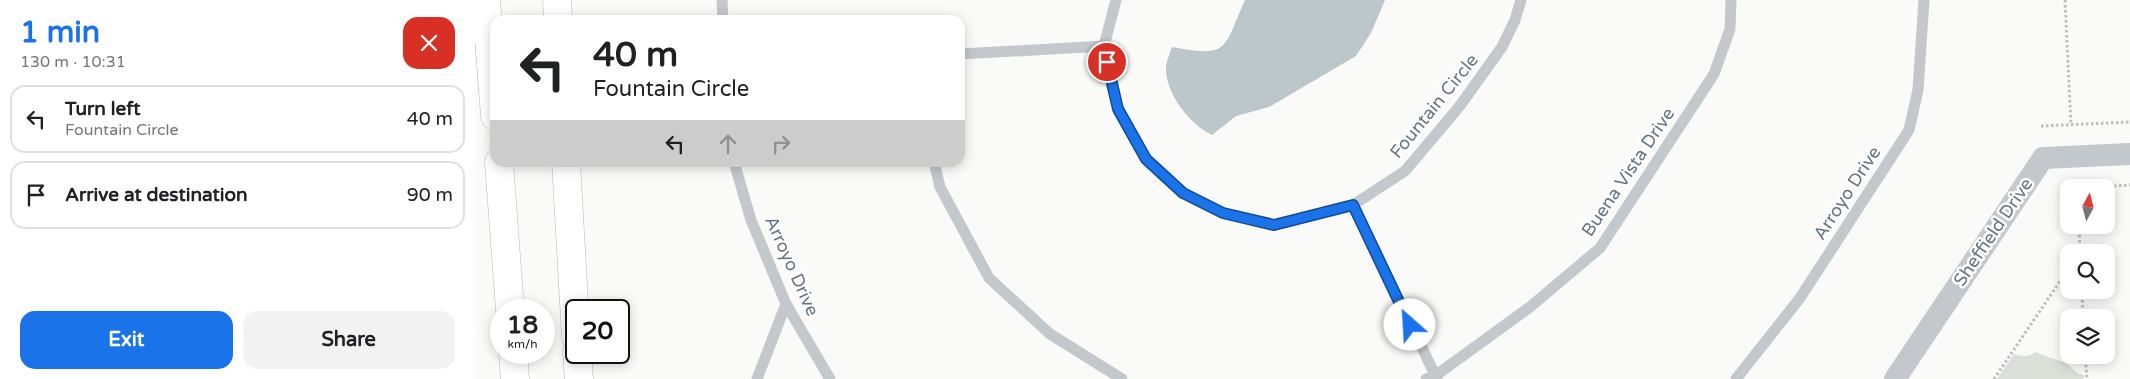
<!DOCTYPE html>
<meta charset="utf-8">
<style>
:root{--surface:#fff;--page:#f2f2f2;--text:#202124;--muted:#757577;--line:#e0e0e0;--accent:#1a73e8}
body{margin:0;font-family:"Varela Round",sans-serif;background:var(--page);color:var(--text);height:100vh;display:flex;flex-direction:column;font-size:19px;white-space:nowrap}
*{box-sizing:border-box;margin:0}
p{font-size:16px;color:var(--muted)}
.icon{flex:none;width:28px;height:28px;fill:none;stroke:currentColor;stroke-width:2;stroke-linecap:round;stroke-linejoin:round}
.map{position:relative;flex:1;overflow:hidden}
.sheet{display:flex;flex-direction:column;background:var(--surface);width:475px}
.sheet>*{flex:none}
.banner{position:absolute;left:15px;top:15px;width:475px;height:152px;border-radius:15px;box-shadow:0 2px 12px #0003;background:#fff;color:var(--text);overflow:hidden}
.needle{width:32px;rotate:7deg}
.controls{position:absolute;left:1585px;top:179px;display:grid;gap:10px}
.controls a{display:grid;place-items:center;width:55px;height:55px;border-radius:10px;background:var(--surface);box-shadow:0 2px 12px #0003;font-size:25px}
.speed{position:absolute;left:15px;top:299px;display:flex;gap:10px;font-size:25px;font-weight:700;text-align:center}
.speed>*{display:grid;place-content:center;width:65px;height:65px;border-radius:50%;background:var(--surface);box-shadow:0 2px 12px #0003;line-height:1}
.speed small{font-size:12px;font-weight:400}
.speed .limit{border:2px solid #111;border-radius:8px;background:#fff;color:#111}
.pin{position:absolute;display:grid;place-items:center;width:42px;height:42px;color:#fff;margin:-21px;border:2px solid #fff;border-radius:50%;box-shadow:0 1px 5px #0007}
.me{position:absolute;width:55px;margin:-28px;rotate:334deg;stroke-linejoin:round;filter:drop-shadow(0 0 4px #0008)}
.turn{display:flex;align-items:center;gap:18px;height:105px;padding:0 20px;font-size:22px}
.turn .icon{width:65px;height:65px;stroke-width:2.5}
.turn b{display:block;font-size:35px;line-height:42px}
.lanes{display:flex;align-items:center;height:48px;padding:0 20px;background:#0003;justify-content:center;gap:25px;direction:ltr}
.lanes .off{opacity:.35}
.round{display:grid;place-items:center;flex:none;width:52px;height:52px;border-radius:15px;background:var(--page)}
.overview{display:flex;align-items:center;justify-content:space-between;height:85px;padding:0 20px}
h1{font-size:30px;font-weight:700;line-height:38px;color:var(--accent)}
.primary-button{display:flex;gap:10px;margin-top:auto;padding:10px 20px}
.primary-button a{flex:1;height:58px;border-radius:15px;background:var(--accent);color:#fff;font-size:20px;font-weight:700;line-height:58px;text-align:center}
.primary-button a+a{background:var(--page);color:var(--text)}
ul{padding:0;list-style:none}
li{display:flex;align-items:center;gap:15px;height:68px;margin:0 10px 8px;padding:0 10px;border:2px solid var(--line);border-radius:15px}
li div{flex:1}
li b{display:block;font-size:19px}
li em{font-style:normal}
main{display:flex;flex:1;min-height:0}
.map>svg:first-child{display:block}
.green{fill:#dadfd7}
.water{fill:#bbc7cb}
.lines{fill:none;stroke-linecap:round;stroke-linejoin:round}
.motorway-casing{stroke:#b4b9bd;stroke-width:29}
.path{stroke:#bbbfc2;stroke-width:3;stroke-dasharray:2.5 2.5;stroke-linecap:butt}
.service{stroke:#c3c8cc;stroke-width:11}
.minor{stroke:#c3c8cc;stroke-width:22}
.motorway{stroke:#fff;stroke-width:28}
.route-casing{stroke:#114b97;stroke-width:12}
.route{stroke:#1a73e8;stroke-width:9}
.labels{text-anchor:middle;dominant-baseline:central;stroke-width:5;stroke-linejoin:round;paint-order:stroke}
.street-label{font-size:18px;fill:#657683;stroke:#fff}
</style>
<main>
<section class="sheet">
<div class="overview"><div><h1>1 min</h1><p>130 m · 10:31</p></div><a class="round" style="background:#d93025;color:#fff"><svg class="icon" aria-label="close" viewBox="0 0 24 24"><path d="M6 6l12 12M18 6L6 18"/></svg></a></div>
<ul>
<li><svg class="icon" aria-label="left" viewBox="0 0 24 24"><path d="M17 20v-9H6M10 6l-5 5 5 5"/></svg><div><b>Turn left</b><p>Fountain Circle</p></div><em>40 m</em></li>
<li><svg class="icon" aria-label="arrive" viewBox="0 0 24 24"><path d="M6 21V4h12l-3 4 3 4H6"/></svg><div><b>Arrive at destination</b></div><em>90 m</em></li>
</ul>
<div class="primary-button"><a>Exit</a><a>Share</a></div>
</section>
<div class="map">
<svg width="1655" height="379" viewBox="0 0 1655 379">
<rect width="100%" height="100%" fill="#fafaf8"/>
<!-- green -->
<path class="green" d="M1561 352C1571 357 1580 359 1589 362 1596 365 1597 372 1609 375V379H1522L1539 354C1548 357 1553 357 1561 352Z"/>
<!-- water -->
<path class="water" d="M770 0H910L896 33 881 56 794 107 761 116 737 135C715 125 689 92 691 66 692 60 695 53 697 47 755 58 748 49 770 0Z"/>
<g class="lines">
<!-- motorway casing -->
<g class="motorway-casing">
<g id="motorway">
<path d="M11 0 20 116"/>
<path d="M82 0 83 20"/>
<path d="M24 162 35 310"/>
<path d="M91 162 101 337"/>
<path d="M38 352 40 379"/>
<path d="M102 352 104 379"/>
</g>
</g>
<!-- path -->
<g class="path">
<path d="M1590 0 1596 125"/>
<path d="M1566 126 1655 122"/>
<path d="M1609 188 1655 185"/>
<path d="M1604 225 1605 252"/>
<path d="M1607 290 1608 318"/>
<path d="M1610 355 1612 379"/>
<path d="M1519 379 1594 268"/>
</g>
<!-- service -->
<g class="service">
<path d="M247 0 248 20"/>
<path d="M641 0 629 46 643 109 671 159 708 193 748 213 799 225 878 205 930 171 984 107 1027 47 1040 20 1046 0"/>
<path d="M485 54 629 46"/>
<path d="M259 162 276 220 311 304 355 379"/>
<path d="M459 162 465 187 514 278 575 334 647 379"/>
<path d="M878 205 962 379"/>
<path d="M282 379 311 304"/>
<path d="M951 379 960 376 1055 307 1125 248 1239 74 1255 29 1256 0"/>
<path d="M1261 379 1325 298 1434 130 1443 90 1449 0"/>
</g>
<!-- minor -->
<path class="minor" d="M1420 379 1568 158 1655 154"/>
<!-- motorway -->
<use href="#motorway" class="motorway"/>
</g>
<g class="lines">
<!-- route casing -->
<g class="route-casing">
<path id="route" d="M632 62 643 109 671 159 708 193 748 213 799 225 878 205 935 325"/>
</g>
<!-- route -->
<use href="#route" class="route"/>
</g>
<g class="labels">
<!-- street labels -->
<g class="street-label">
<text transform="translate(959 106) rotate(-51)">Fountain Circle</text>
<text transform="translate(1153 172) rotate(-56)">Buena Vista Drive</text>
<text transform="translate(1372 193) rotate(-57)">Arroyo Drive</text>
<text transform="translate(1518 232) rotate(-56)">Sheffield Drive</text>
<text transform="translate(317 266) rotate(66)">Arroyo Drive</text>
</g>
</g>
</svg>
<div class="controls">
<a><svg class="needle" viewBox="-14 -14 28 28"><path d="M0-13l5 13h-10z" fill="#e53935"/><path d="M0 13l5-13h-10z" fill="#757577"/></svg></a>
<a><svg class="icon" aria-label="search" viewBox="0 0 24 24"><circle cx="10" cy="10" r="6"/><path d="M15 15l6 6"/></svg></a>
<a><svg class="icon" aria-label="layers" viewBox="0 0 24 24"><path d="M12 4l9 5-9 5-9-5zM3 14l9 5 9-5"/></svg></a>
</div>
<div class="speed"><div>18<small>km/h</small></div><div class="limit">20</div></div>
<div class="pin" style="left:632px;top:62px;background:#d93025"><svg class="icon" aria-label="arrive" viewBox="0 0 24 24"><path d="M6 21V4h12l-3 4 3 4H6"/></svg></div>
<svg class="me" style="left:935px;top:325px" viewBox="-20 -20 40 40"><circle r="19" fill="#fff"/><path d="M0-13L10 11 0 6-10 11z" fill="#1a73e8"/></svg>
<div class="banner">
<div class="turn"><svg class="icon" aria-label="left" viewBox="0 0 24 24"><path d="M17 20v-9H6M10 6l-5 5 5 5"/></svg><div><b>40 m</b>Fountain Circle</div></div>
<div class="lanes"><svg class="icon" aria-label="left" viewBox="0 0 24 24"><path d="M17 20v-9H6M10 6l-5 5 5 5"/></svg><svg class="icon off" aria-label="ahead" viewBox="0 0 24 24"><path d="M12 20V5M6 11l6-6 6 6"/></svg><svg class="icon off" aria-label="right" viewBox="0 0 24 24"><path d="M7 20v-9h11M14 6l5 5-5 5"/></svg></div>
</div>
</div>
</main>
